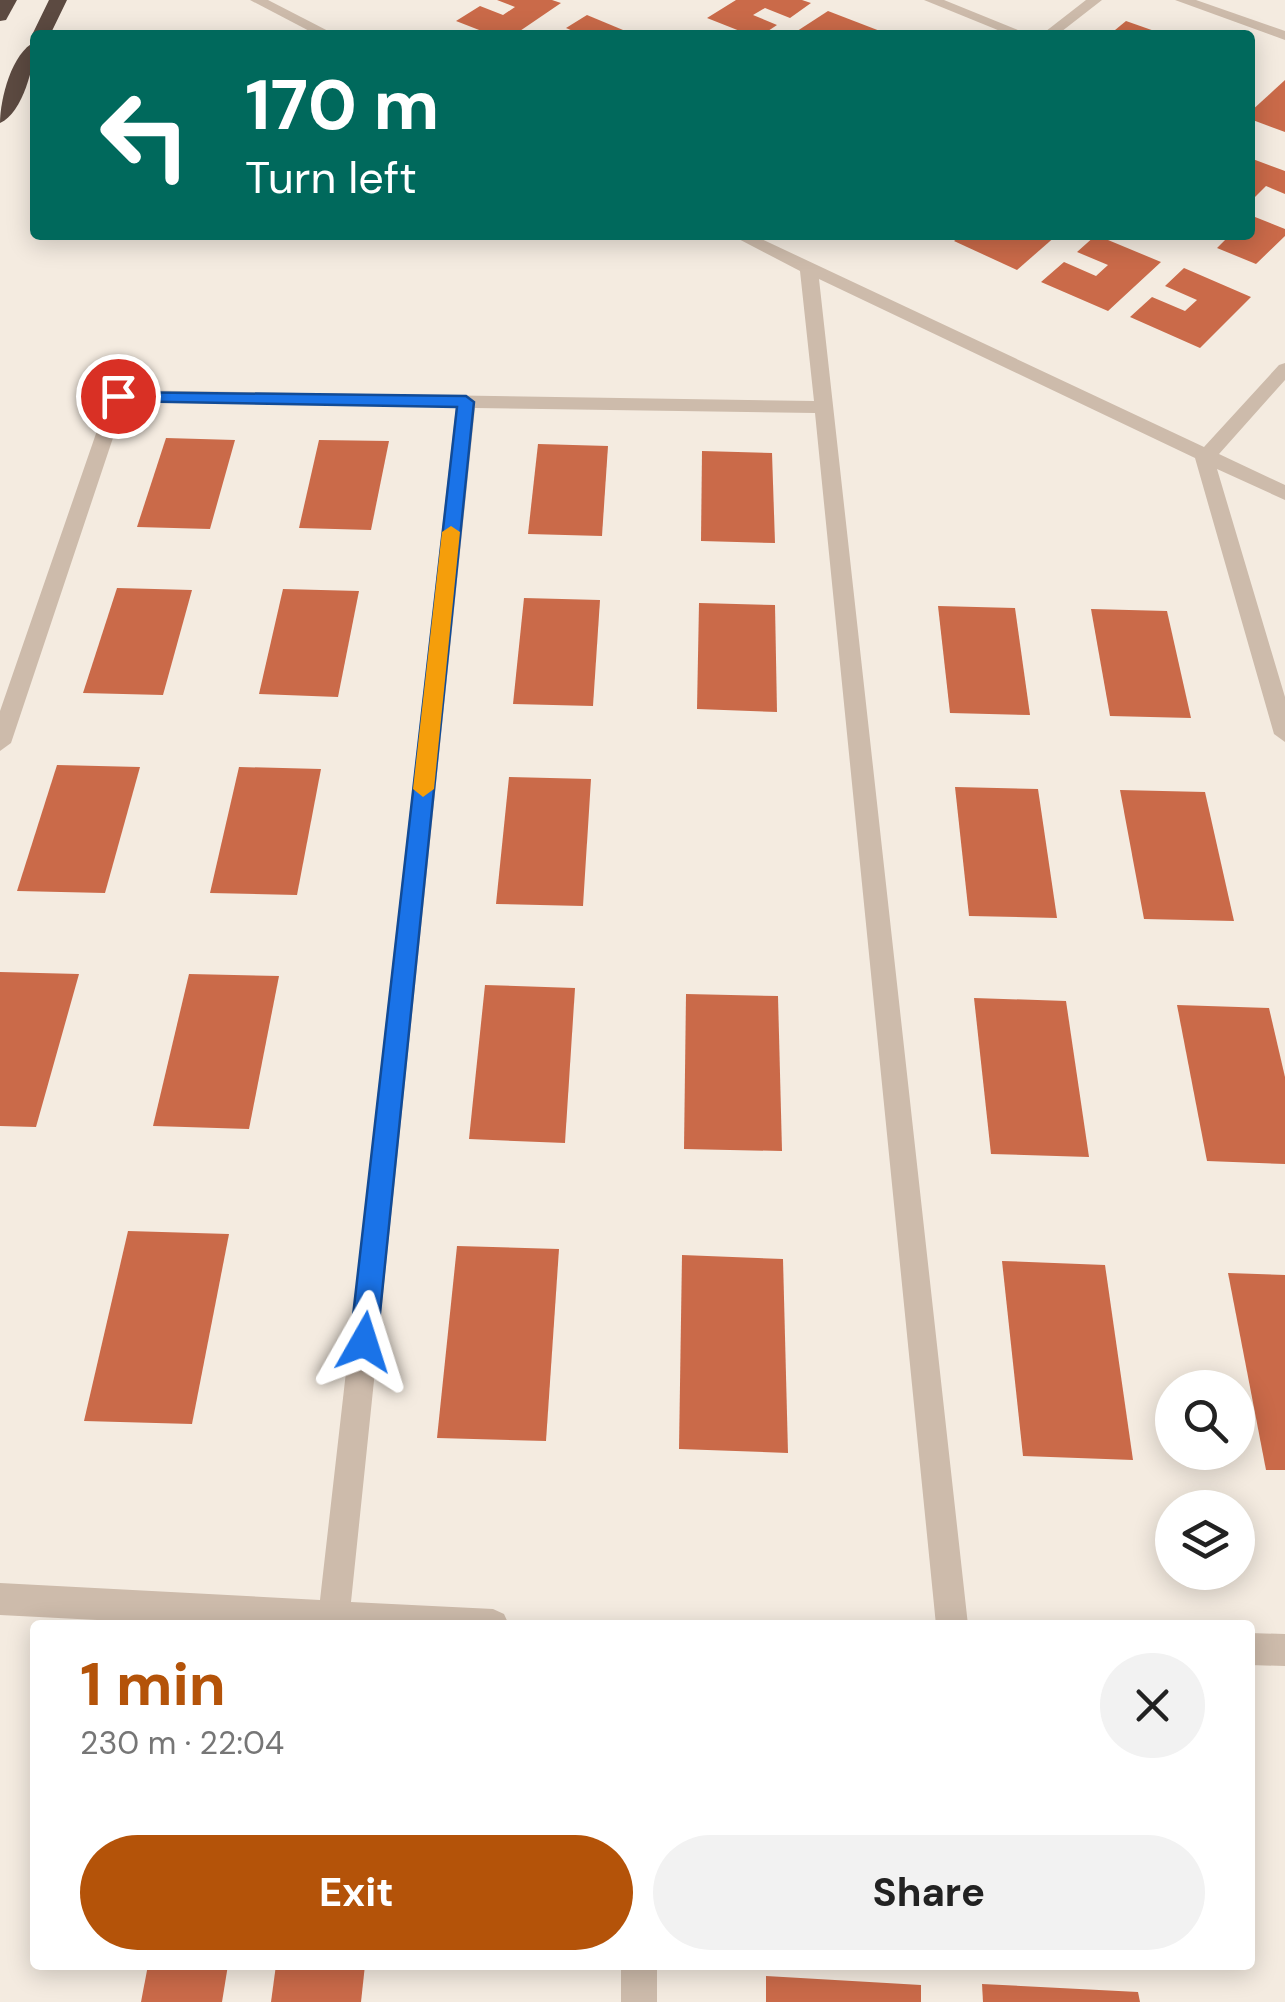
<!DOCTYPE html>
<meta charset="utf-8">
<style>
:root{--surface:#fff;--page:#f2f2f2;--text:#222;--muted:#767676;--accent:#b45309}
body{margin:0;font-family:"DM Sans",sans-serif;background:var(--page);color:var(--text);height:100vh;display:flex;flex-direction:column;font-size:38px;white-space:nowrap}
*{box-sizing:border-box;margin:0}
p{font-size:32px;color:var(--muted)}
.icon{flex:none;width:55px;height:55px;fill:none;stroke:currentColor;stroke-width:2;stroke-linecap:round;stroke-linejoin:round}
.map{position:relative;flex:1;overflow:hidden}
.panel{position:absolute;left:30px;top:1620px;width:1225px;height:350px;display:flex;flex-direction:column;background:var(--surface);border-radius:10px;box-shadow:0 5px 25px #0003}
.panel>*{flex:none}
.top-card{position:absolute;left:30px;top:30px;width:1225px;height:210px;border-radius:10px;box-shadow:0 5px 25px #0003;background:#00695c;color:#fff;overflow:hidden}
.controls{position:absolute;left:1155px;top:1370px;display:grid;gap:20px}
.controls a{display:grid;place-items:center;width:100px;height:100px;border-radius:50%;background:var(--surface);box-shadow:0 5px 25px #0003;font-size:50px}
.pin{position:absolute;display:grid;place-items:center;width:85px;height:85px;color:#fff;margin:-42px;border:5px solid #fff;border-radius:50%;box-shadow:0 2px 10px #0007}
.me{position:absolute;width:110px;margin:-55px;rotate:6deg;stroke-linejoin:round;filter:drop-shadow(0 0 8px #0008)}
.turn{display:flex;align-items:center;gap:35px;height:210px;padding:0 50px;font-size:45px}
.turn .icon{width:130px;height:130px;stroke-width:2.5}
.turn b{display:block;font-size:70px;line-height:85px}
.round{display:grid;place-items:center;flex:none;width:105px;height:105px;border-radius:52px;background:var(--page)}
.headline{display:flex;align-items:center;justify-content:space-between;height:170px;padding:0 50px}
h1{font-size:60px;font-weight:700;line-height:75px;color:var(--accent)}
.action{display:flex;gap:20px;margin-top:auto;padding:20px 50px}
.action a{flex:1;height:115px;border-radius:60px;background:var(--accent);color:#fff;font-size:40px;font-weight:700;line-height:115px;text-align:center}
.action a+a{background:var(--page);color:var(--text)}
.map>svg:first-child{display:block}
.building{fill:#ca6a49}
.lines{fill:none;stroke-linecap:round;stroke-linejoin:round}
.street{fill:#cdbbab;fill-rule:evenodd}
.highway{fill:#5c4a41;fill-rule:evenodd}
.route{fill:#1a73e8;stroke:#114b97;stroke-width:2.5}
.slow{fill:#f59e0b}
</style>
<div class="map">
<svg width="1285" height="2002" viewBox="0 0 1285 2002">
<rect width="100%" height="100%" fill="#f4ebe0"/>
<!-- building -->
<g class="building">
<path d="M497 0H552L561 3 514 35H492L456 21 480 6 503 15 515 7Z"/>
<path d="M736 0H802L811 3 790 18 765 8 753 15 777 25 762 35H750L707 18Z"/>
<path d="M828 11 880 31 874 35H791Z"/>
<path d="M587 15 635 35H582L566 28Z"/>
<path d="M1126 21 1163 34 1162 35H1109Z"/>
<path d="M1285 80V132L1250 119V112Z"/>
<path d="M1250 158 1285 171V194L1266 186 1250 202Z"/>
<path d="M1250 215 1285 229V236L1256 264 1217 248 1230 235H1250Z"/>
<path d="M962 235H1057L1017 270 954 241Z"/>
<path d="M1096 235 1161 262 1108 311 1041 282 1064 262 1096 276 1108 265 1077 252Z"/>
<path d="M1184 268 1251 297 1200 348 1130 317 1152 297 1185 311 1197 300 1165 286Z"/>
<path d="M166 438 235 440 210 529 137 527Z"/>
<path d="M319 440 389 441 371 530 299 528Z"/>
<path d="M538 444 608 446 602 536 528 534Z"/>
<path d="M702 451 772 453 775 543 701 541Z"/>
<path d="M117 588 192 590 163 695 83 693Z"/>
<path d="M283 589 359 591 338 697 259 694Z"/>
<path d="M524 598 600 600 593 706 513 704Z"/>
<path d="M699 603 775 605 777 712 697 709Z"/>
<path d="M938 606 1015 608 1030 715 950 713Z"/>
<path d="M1091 609 1167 611 1191 718 1110 716Z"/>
<path d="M57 765 140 767 105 893 17 891Z"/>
<path d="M239 767 321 769 297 895 210 893Z"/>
<path d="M509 777 591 779 583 906 496 904Z"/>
<path d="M955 787 1038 789 1057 918 969 916Z"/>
<path d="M1120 790 1205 792 1234 921 1144 919Z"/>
<path d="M0 972 79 974 36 1127 0 1126Z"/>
<path d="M189 974 279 976 249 1129 153 1126Z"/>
<path d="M485 985 575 988 565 1143 469 1139Z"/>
<path d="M686 994 778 996 782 1151 684 1149Z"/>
<path d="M974 998 1066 1001 1089 1157 991 1154Z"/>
<path d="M1177 1005 1269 1008 1285 1077V1164L1207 1161Z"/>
<path d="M128 1231 229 1234 192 1424 84 1421Z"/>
<path d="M457 1246 559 1249 546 1441 437 1438Z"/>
<path d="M682 1255 783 1259 788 1453 679 1449Z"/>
<path d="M1002 1261 1105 1265 1133 1460 1023 1456Z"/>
<path d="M1228 1273 1285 1275V1470H1266Z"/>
<path d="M148 1965H228L222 2002H141Z"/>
<path d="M276 1965H365L361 2002H271Z"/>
<path d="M766 1976 921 1985V2002H766Z"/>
<path d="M982 1984 1138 1992 1140 2002H983Z"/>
</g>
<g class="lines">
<!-- street -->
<g class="street">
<path d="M250 0H268L336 35H317Z"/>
<path d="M924 0H944L1030 35H1010Z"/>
<path d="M1086 0H1102L1057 35H1041Z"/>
<path d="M1175 0H1196L1285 31V40Z"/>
<path d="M731 235H753L1204 447 1279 365 1285 363V380L1219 454 1285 485V500L1217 469 1285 697V742L1274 734 1195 458 819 279 968 1625H936L815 413 475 408 351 1602 493 1609 504 1614 509 1625H194L0 1615V1583L320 1600 456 407 125 402 11 743 0 751V711L109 396 118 390 814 401 800 271Z"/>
<path d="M1250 1633 1285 1634V1666L1250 1665Z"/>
<rect x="621" y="1965" width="36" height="37"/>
</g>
<!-- highway -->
<g class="highway">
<path d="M0 0H17L6 20 0 21Z"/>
<path d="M49 0H67L50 35H35V39L32 35Z"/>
<path d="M35 42C35 64 23 113 0 123 0 99 12 52 35 42Z"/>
</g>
</g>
<!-- route -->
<path class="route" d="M112 392 466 396 474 402 377 1342 373 1351 364 1355 354 1351 350 1342 457 407 118 401 110 396Z"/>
<!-- slow -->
<path class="slow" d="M451 526 460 532 434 789 423 797 413 789 442 532Z"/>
</svg>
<div class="controls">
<a><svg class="icon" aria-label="search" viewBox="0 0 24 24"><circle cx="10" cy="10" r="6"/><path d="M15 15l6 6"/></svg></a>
<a><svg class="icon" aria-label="layers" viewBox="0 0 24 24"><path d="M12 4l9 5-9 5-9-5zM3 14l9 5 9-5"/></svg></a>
</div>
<div class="pin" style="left:118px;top:396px;background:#d93025"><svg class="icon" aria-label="arrive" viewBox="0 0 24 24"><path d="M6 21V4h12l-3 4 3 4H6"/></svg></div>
<svg class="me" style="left:364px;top:1342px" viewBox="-20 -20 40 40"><path d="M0-17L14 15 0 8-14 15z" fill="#1a73e8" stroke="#fff" stroke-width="4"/></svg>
<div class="top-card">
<div class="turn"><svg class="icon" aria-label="left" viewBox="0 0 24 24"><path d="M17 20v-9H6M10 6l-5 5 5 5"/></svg><div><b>170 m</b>Turn left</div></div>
</div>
<section class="panel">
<div class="headline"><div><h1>1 min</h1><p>230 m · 22:04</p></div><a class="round"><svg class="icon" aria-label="close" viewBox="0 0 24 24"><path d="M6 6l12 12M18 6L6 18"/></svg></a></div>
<div class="action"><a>Exit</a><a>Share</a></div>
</section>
</div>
